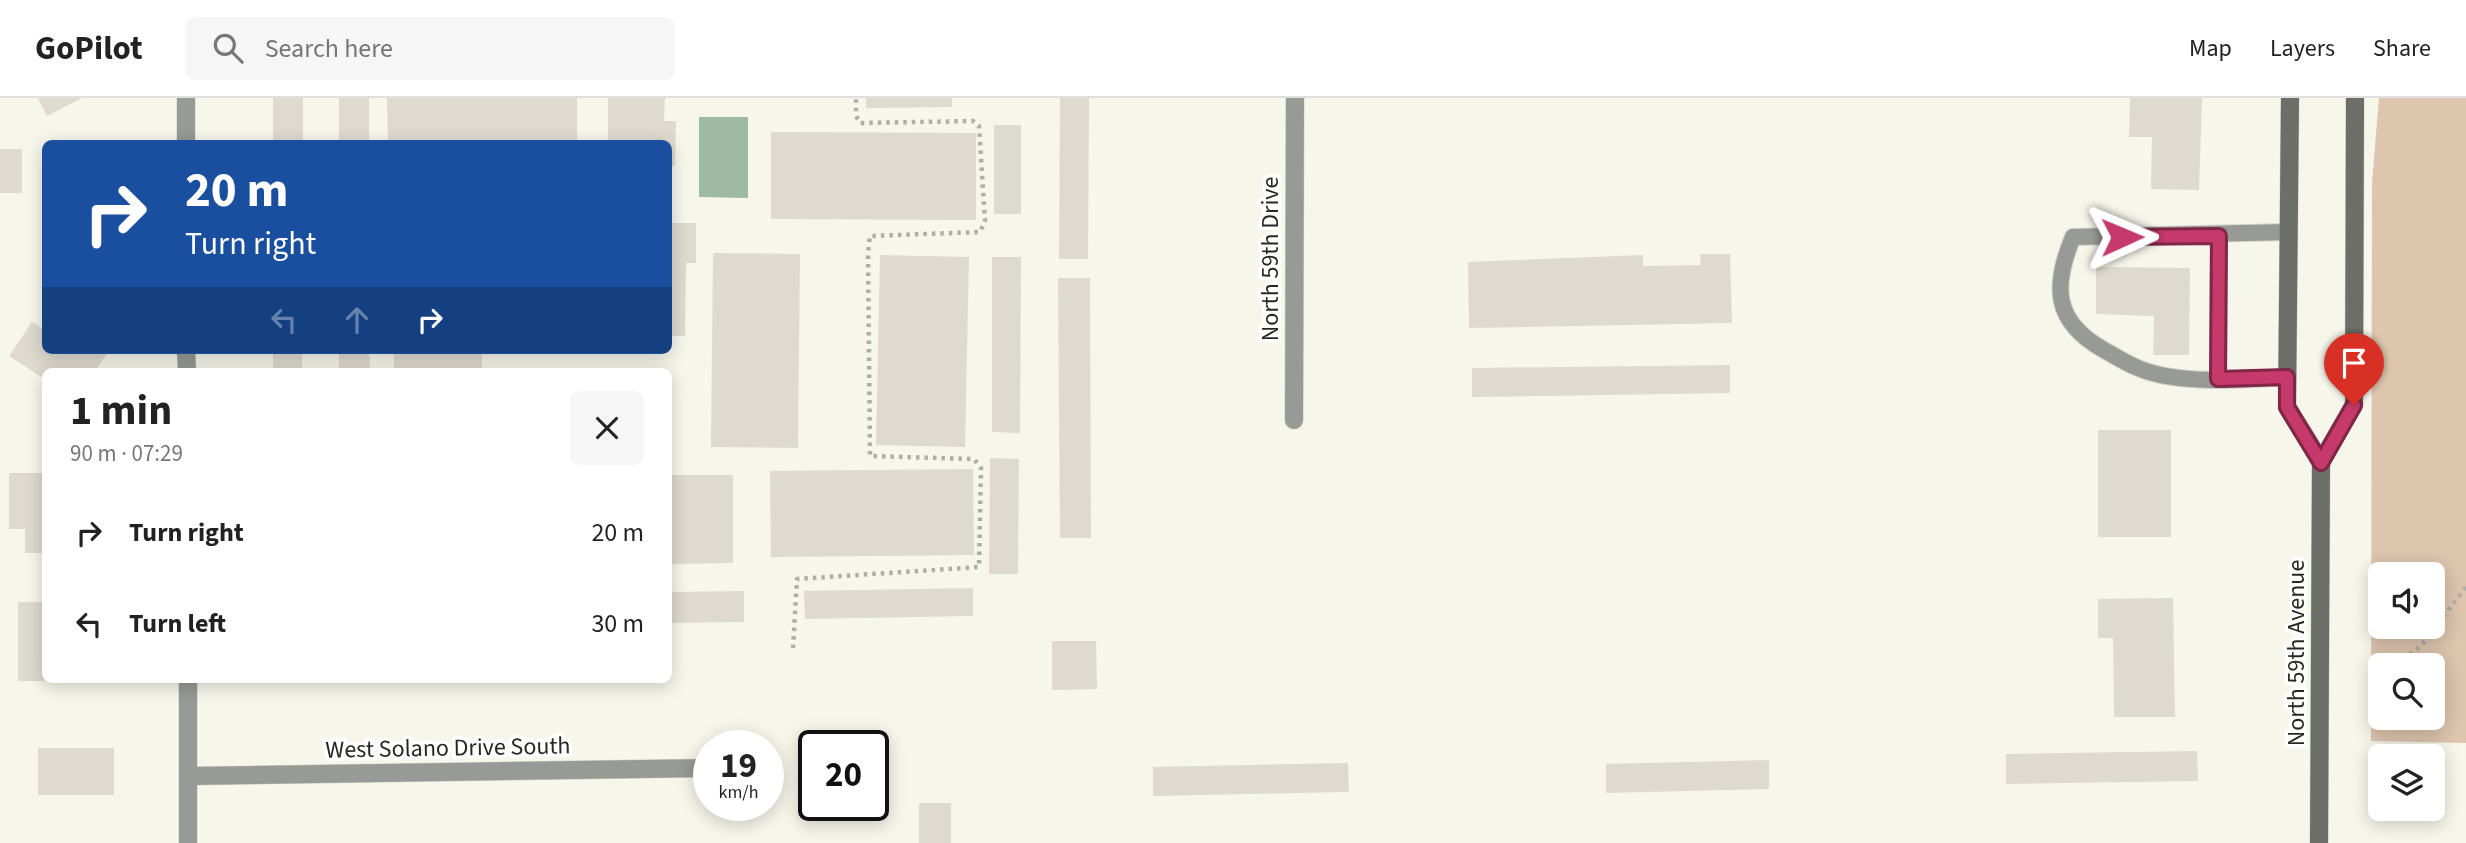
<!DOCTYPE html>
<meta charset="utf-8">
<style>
:root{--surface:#fff;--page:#f6f6f6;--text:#222;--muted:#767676;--line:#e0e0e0}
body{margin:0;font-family:"Source Sans 3",sans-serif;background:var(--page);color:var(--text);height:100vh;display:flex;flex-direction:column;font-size:26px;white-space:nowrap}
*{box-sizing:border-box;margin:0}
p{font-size:23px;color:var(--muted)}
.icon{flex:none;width:38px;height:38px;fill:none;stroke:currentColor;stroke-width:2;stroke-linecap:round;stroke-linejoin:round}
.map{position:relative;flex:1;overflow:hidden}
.drawer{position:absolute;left:42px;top:270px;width:630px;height:315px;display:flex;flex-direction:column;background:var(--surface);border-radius:10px;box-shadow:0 4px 18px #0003}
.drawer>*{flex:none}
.top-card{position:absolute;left:42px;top:42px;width:630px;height:214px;border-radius:10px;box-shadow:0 4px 18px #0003;background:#1a4fa0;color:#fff;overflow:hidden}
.buttons{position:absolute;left:2368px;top:464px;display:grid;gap:14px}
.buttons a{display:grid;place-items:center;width:77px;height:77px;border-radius:10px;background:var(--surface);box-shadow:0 4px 18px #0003;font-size:35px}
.speed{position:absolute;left:693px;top:632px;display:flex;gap:14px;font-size:35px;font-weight:700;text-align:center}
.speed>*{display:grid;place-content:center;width:91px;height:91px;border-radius:50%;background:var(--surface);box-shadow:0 4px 18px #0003;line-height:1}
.speed small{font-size:18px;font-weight:400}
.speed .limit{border:4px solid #111;border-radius:10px;background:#fff;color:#111}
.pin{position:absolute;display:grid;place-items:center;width:60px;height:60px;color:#fff;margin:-72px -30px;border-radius:50% 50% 50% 0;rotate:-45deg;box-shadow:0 0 7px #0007}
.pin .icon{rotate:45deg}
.me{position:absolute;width:77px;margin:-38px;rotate:89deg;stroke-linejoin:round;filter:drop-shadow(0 0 5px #0008)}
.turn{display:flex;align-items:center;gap:24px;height:147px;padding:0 28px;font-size:32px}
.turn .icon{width:91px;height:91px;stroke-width:2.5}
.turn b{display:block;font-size:49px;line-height:60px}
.lanes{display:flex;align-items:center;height:66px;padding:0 28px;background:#0003;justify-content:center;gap:35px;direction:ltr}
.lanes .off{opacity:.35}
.round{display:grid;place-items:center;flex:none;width:74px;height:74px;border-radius:10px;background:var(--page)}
.headline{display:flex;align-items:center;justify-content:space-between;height:119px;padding:0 28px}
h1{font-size:42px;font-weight:700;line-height:52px}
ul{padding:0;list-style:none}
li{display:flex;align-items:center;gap:21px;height:91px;padding:0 28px}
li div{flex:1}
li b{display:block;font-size:26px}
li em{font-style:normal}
header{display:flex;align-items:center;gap:42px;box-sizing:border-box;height:98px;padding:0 35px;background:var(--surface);border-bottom:2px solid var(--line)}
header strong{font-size:33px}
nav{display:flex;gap:38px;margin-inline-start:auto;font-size:24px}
.search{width:490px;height:63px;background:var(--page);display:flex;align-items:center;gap:18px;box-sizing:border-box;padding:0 24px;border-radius:10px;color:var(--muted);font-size:26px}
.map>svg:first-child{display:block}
.green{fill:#ddc5ae;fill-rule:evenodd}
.water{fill:#9ebaa1}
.building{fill:#dedacf}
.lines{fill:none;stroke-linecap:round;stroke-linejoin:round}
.service-casing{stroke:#d1d1c7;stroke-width:18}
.minor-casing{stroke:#d1d1c7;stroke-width:19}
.secondary-casing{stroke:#d1d1c7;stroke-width:19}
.path{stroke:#aeaea5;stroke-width:4.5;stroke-dasharray:3.5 5;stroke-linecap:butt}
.service{stroke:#989a95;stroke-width:16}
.minor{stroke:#989a95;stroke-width:18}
.secondary{stroke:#6c6f68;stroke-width:18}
.route-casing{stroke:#812646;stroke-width:18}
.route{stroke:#c63a6b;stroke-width:12}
.labels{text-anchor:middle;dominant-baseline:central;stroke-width:7;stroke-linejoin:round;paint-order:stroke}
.street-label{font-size:24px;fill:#282823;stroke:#fff}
</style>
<header>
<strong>GoPilot</strong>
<div class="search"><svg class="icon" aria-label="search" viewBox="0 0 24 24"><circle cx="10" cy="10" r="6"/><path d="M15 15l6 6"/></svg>Search here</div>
<nav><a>Map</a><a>Layers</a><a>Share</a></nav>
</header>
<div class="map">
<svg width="2466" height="745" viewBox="0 0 2466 745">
<rect width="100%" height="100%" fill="#f6f6eb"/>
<!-- green -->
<path class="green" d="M2379 0H2466V645L2371 643 2372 85ZM2380 476H2432V528H2380ZM2380 567H2432V620H2380Z"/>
<!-- water -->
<path class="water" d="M699 19H748V100L699 99Z"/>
<!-- building -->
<g class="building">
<path d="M38 0H82L47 18Z"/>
<rect x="273" y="0" width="30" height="46"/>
<rect x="339" y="0" width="30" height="46"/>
<path d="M387 0H577V46H388Z"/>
<path d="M608 0H665L664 23H676L675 68H668V46H608Z"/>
<path d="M866 0H952V9L866 10Z"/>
<path d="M1060 0H1089L1088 161H1059Z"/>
<path d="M2130 0H2202L2199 92 2151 91 2152 39H2129Z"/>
<rect x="994" y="27" width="27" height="89"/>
<path d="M771 34 976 35V122L771 121Z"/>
<rect x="0" y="51" width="22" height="44"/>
<path d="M668 125H696V165H686L685 238H668Z"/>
<path d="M713 155 800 156 798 350 711 349Z"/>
<path d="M1700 156H1730L1732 225 1469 230 1468 164 1643 157V168L1701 167Z"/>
<path d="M880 157 969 159 965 349 876 347Z"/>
<path d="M992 159H1021L1020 335 992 334Z"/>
<path d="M2096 169 2190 170 2189 257H2153L2154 218 2096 216Z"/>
<path d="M1058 180H1090L1091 440H1060Z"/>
<path d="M32 224 46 233V252H109L95 273H46V282L9 258Z"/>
<rect x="273" y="252" width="29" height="21"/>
<path d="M339 252H369L370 273H339Z"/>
<rect x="394" y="252" width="88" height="21"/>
<path d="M1730 267V295L1472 299V270Z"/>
<rect x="2098" y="332" width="73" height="107"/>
<path d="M990 360 1019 361 1018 476H989Z"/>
<path d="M973 371 974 457 771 459 770 373Z"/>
<path d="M9 375H46V455H25V431H9Z"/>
<path d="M668 377H733V465L668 466Z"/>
<path d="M973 490V518L805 521 804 493Z"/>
<path d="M744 493V524L668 525V494Z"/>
<path d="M2173 500 2175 619H2114L2113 540H2098V501Z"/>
<rect x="18" y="504" width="28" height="79"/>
<path d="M1052 543H1096L1097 591 1052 592Z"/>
<rect x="38" y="650" width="76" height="47"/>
<path d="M2197 653 2198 683 2006 686V656Z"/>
<path d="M1769 662V691L1606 695V666Z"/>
<path d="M1348 665 1349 694 1153 698V669Z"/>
<rect x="919" y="705" width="32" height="40"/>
</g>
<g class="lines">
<!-- service casing -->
<g class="service-casing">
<g id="service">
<path d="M2287 279C2245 282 2177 287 2138 270 2126 265 2115 258 2104 252 2054 224 2052 189 2073 139L2288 134"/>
<path d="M2218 281 2219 138"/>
</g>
</g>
<!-- minor casing -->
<g class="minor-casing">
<g id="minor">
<path d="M186 0V46"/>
<path d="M186 252 187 273"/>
<path d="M1294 322 1295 0"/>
<path d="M188 581V745"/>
<path d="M188 678 709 670"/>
</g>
</g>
<!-- secondary casing -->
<g class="secondary-casing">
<g id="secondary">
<path d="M2290 0 2287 309 2321 364"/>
<path d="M2319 745 2321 364 2354 307 2355 0"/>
</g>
</g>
<!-- path -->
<g class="path">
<path d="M793 550 797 481 979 469 981 370 974 361 870 358 868 155 870 138 980 134 985 123 979 28 973 23 860 25 856 18V0"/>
<path d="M2396 567 2421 548 2466 489"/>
<path d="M2377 588 2380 585"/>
</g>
<!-- service -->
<use href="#service" class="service"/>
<!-- minor -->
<use href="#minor" class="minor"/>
<!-- secondary -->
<use href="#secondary" class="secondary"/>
</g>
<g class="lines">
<!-- route casing -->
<g class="route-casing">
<path id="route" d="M2122 139 2219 138 2218 281 2287 279V309L2321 365 2354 307"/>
</g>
<!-- route -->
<use href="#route" class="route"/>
</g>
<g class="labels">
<!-- street labels -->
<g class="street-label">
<text transform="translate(1270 161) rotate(-90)">North 59th Drive</text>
<text transform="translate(2296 555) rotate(-90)">North 59th Avenue</text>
<text transform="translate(448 650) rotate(-1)">West Solano Drive South</text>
</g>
</g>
</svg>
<div class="buttons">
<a><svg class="icon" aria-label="sound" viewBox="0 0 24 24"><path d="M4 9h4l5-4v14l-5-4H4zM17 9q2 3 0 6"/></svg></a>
<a><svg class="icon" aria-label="search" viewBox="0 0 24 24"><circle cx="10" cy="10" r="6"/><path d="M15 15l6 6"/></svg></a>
<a><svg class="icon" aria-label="layers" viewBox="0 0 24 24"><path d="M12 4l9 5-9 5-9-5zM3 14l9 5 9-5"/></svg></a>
</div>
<div class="speed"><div>19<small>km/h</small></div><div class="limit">20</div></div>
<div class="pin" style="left:2354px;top:307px;background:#d93025"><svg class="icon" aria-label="arrive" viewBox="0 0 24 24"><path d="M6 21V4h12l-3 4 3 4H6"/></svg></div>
<svg class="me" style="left:2122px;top:139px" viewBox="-20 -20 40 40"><path d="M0-17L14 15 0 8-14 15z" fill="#c63a6b" stroke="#fff" stroke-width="4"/></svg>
<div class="top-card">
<div class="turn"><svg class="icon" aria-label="right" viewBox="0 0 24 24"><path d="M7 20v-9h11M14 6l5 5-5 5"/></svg><div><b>20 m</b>Turn right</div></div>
<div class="lanes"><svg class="icon off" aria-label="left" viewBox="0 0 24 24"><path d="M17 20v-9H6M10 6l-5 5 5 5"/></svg><svg class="icon off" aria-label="ahead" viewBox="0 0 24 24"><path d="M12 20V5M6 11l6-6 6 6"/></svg><svg class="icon" aria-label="right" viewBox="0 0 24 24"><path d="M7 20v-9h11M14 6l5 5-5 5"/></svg></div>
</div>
<section class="drawer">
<div class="headline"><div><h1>1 min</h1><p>90 m · 07:29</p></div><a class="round"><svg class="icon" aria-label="close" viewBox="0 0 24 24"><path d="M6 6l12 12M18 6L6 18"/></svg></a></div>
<ul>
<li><svg class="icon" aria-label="right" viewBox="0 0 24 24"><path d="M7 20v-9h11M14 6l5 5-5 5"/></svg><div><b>Turn right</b></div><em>20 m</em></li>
<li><svg class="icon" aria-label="left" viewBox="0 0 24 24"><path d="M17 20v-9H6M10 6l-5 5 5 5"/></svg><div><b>Turn left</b></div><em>30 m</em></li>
</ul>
</section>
</div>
